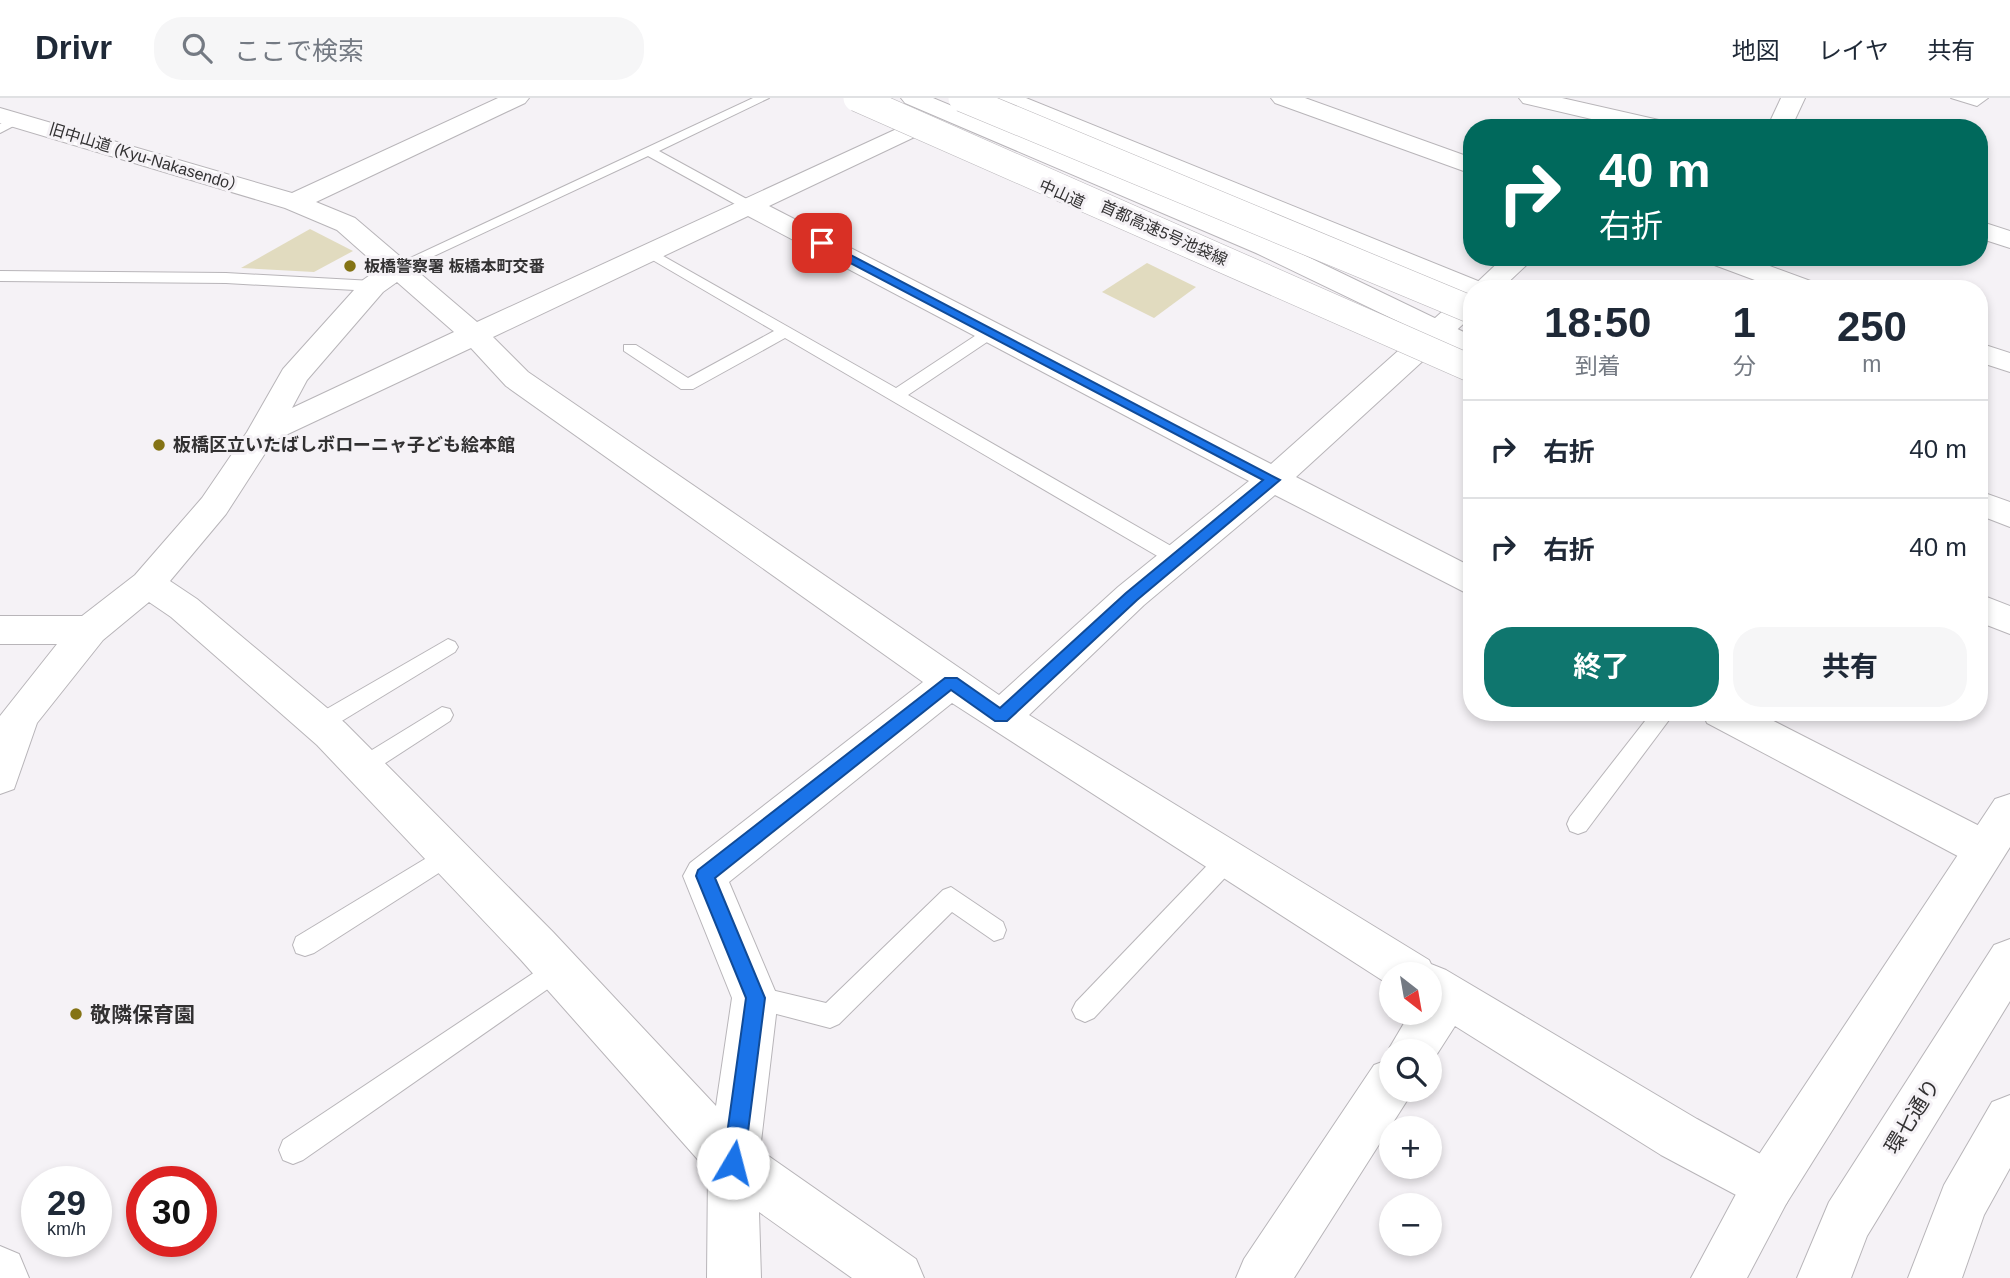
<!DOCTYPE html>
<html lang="ja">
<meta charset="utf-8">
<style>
:root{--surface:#fff;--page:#f6f6f7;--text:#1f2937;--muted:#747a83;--line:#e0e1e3;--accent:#0f766e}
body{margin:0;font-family:Arial,"Noto Sans JP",sans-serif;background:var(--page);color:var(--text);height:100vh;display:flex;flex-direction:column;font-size:26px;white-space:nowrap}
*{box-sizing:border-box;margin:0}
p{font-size:23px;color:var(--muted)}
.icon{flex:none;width:38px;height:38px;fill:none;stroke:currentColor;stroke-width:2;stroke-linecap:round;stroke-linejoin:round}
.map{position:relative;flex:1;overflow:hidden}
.drawer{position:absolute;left:1463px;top:182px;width:525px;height:441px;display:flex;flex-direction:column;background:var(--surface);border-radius:28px;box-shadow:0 4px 10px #0003}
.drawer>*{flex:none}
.banner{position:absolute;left:1463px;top:21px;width:525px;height:147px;border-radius:28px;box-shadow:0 4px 10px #0003;background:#00695c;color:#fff;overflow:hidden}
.needle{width:46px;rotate:149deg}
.fabs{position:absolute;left:1379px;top:864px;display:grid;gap:14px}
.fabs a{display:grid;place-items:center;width:63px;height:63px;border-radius:50%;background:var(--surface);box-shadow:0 4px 10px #0003;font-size:35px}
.speed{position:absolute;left:21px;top:1068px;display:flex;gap:14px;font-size:35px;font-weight:700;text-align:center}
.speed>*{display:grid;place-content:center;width:91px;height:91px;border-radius:50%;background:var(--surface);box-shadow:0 4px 10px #0003;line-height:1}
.speed small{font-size:18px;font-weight:400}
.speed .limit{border:10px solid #d22;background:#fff;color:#111}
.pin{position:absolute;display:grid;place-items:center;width:60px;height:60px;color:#fff;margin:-30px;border-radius:14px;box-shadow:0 4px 10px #0006}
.me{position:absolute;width:77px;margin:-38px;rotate:8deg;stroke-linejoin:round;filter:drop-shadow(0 0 5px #0008)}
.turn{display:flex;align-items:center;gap:24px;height:147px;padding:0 21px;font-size:32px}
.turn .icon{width:91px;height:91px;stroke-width:2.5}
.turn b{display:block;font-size:49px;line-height:60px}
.eta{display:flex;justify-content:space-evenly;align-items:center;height:119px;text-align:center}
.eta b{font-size:42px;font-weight:700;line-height:49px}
.cta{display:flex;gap:14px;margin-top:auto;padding:14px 21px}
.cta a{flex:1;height:80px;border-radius:28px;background:var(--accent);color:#fff;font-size:28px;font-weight:700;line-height:80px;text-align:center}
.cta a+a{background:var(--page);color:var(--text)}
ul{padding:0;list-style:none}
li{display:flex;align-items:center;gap:21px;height:98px;padding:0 21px;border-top:2px solid var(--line)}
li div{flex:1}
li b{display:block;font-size:26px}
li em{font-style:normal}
header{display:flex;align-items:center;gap:42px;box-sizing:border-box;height:98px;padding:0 35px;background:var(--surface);border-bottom:2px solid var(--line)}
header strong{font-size:33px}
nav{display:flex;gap:38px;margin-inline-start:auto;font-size:24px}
.search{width:490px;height:63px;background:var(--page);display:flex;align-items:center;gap:18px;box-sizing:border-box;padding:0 24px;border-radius:28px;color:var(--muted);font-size:26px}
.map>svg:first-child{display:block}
.green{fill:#e1dbbf}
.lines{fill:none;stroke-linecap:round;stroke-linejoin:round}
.lane-casing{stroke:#b8b5b9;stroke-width:2}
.street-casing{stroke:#b8b5b9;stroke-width:2}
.primary-casing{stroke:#b8b5b9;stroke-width:2}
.highway-casing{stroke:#b8b5b9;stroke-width:2}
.lane{fill:#fff;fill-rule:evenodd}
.street{fill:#fff;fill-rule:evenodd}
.primary{fill:#fff;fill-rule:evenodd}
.highway{fill:#fff;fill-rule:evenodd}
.highway-bridge-casing{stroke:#b8b5b9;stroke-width:28;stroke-linecap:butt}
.highway-bridge{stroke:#fff;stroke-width:27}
.route{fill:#1a73e8;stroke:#114b97;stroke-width:2}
.poi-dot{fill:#847315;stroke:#f5f2f6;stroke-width:2.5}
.labels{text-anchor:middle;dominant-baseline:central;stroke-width:6;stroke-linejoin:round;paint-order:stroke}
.far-street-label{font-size:16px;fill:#323132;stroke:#f5f2f6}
.far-poi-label{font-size:16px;font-weight:bold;fill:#323132;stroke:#f5f2f6;text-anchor:start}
.poi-label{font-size:18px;font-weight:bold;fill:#323132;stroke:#f5f2f6;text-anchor:start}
.near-poi-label{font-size:21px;font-weight:bold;fill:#323132;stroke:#f5f2f6;text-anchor:start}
.near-street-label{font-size:21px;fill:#323132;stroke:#f5f2f6}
</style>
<header>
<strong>Drivr</strong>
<div class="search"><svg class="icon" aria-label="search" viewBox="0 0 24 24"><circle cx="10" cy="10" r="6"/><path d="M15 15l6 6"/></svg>ここで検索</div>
<nav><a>地図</a><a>レイヤ</a><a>共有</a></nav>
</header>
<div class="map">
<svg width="2010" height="1180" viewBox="0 0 2010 1180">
<rect width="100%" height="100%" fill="#f5f2f6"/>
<!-- green -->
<g class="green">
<path d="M310 131 353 153 314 174 241 170Z"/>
<path d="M1147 165 1196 189 1154 220 1102 194Z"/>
</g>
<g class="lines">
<!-- lane casing -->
<g class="lane-casing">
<g id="lane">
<path d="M753 0H769L659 53 754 105V111H744L648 58 404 172H394L391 169Z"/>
<path d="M1951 0H1988L1977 8Z"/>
<path d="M13 19 25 22 0 35V26Z"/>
<path d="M649 150 896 290 987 230H999V236L908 297 1185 456 1188 461 1178 468 1171 466 785 240 693 291H681L624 253V247H636L688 280 774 233 644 157 642 154Z"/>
<path d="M0 173 226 175 373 183 381 188 373 193 226 185 0 183Z"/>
<path d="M448 541 455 544 458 549 455 554 327 632 319 634 311 632 308 626 311 620Z"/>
<path d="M442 609 450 611 453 617 450 623 370 675 362 678 354 675 351 669 354 663Z"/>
<path d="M1652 614H1675L1586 733 1578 736 1570 733 1567 726 1570 719Z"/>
<path d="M448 747 456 750 460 757 456 764 314 855 305 858 296 855 293 847 296 839Z"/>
<path d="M1228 751 1236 754 1240 761 1236 768 1094 920 1085 924 1076 920 1072 912 1076 904 1220 754Z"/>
<path d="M951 789 1003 824 1006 832 1003 840 994 843 952 814 839 926 830 930 746 908 742 900 746 892 755 888 826 905 943 792Z"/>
<path d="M556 860 565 863 568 871 565 879 303 1062 293 1066 283 1062 279 1052 283 1042Z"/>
</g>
</g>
<!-- street casing -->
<g class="street-casing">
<g id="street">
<path d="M498 0H529L525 5 316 104 355 120 477 224 914 23 923 25 926 30 923 35 769 108 1271 366 1462 196 1472 194 1470 191 1504 159H1535L1501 191H1472V218L1296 379 1472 469V498L1275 397 1144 507 1029 617 1429 862 1431 866 1446 872 1697 1021 1786 1070 1794 1088 1786 1106 1768 1114 1661 1057 1455 928 1430 967V954H1391V992H1412L1408 1001 1294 1180H1236L1244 1161 1374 967 1390 961 1387 954 1410 915H1430V877H1391V888L952 605 729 784 778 900 760 1052 916 1161 924 1180H852L759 1114 761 1180H707L708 1073 521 862 317 647 171 519 149 504 103 542 37 625 14 691 0 696V618L57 546H0V518H82L135 477 202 400 247 334 283 271 363 182 380 170 337 132 285 110 0 25V10L292 95ZM748 118 1249 383 1118 489 999 597 528 274 493 239ZM397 184 454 234 292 310 307 282 383 194ZM471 250 506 288 923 584 690 765 683 778 732 900 716 1008 553 834 345 625 197 501 170 483 226 416 273 343Z"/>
<path d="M1271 0H1305L1472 60V76L1275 5Z"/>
<path d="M1519 0H1562L1672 25 1675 30H1630L1523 5Z"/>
<path d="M1781 0H1805L1791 30H1767Z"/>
<path d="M1979 123 2010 133V150L1979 140Z"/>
<path d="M1705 159H1745L1816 185 1820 191H1779L1709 165Z"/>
<path d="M1979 245 2010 255V274L1979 264Z"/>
<path d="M1702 614H1756L1999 738 2005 751 1999 764 1984 769 1969 764 1707 625Z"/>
<path d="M0 1148 19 1156 29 1180H0Z"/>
</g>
</g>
<!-- primary casing -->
<g class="primary-casing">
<g id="primary">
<path d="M2010 696V749L1786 1106 1747 1180H1691L1750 1070 1995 701Z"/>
<path d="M2010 841V903L1867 1138 1851 1180H1797L1829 1104 1994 847Z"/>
<path d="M2010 997V1070L1984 1117 1962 1180H1908L1944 1087 1992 1004Z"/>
</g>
</g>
<!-- highway casing -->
<g class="highway-casing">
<g id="highway">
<path d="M901 0H933L1275 143 1472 238V259L1256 155 905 5Z"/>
<path d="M994 0H1026L1483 185 1487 191H1472V199L1463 197 998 5Z"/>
<path d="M1979 393 2010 404V429L1979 417Z"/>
<path d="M1979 496 2010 508V536L1979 524Z"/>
</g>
</g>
<!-- lane -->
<use href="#lane" class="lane"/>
<!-- street -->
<use href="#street" class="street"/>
<!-- primary -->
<use href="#primary" class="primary"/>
<!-- highway -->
<use href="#highway" class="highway"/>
<!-- highway-bridge casing -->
<g class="highway-bridge-casing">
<g id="highway-bridge">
<path d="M857 0 1472 271"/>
<path d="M962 0 1472 212"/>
</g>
</g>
<!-- highway-bridge -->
<use href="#highway-bridge" class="highway-bridge"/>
</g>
<!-- route -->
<path class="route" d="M822 142 1280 382 1137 502 1007 623H995L951 592 715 780 765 900 744 1065 741 1072 733 1075 726 1072 723 1065 746 900 696 778 698 772 945 580H957L1000 610 1126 495 1263 382 818 148V143Z"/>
<!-- markers -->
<g class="poi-dot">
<circle cx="350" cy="168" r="7"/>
<circle cx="159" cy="347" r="7"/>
<circle cx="76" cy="916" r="7"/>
</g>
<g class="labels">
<!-- far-street labels -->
<g class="far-street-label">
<text transform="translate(147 60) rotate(17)">旧中山道 (Kyu-Nakasendo）</text>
<text transform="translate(1062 96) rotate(24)">中山道</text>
<text transform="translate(1164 135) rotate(24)">首都高速5号池袋線</text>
</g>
<!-- far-poi labels -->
<g class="far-poi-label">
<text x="364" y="168">板橋警察署 板橋本町交番</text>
</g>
<!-- poi labels -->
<g class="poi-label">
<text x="173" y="347">板橋区立いたばしボローニャ子ども絵本館</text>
</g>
<!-- near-poi labels -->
<g class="near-poi-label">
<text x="90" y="916">敬隣保育園</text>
</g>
<!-- near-street labels -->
<g class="near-street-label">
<text transform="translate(1912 1018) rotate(-58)">環七通り</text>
</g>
</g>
</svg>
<div class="fabs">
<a><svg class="needle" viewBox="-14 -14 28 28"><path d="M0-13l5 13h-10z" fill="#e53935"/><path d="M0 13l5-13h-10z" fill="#747a83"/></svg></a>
<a><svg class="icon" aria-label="search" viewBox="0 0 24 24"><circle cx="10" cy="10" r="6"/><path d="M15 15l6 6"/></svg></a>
<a>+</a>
<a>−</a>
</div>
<div class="speed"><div>29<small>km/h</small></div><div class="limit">30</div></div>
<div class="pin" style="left:822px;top:145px;background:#d93025"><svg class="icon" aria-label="arrive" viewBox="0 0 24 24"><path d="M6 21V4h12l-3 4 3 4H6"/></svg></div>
<svg class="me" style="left:733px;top:1065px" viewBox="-20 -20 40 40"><circle r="19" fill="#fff"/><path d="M0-13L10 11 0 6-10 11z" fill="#1a73e8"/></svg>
<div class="banner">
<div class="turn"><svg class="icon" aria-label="right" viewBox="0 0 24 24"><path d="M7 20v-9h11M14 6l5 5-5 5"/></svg><div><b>40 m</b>右折</div></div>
</div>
<section class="drawer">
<div class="eta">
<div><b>18:50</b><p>到着</p></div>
<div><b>1</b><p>分</p></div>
<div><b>250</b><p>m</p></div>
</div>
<ul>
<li><svg class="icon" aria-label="right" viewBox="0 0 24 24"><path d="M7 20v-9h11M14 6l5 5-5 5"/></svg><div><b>右折</b></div><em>40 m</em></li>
<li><svg class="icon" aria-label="right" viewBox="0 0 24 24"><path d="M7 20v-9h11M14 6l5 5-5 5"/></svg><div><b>右折</b></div><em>40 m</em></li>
</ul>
<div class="cta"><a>終了</a><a>共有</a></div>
</section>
</div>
